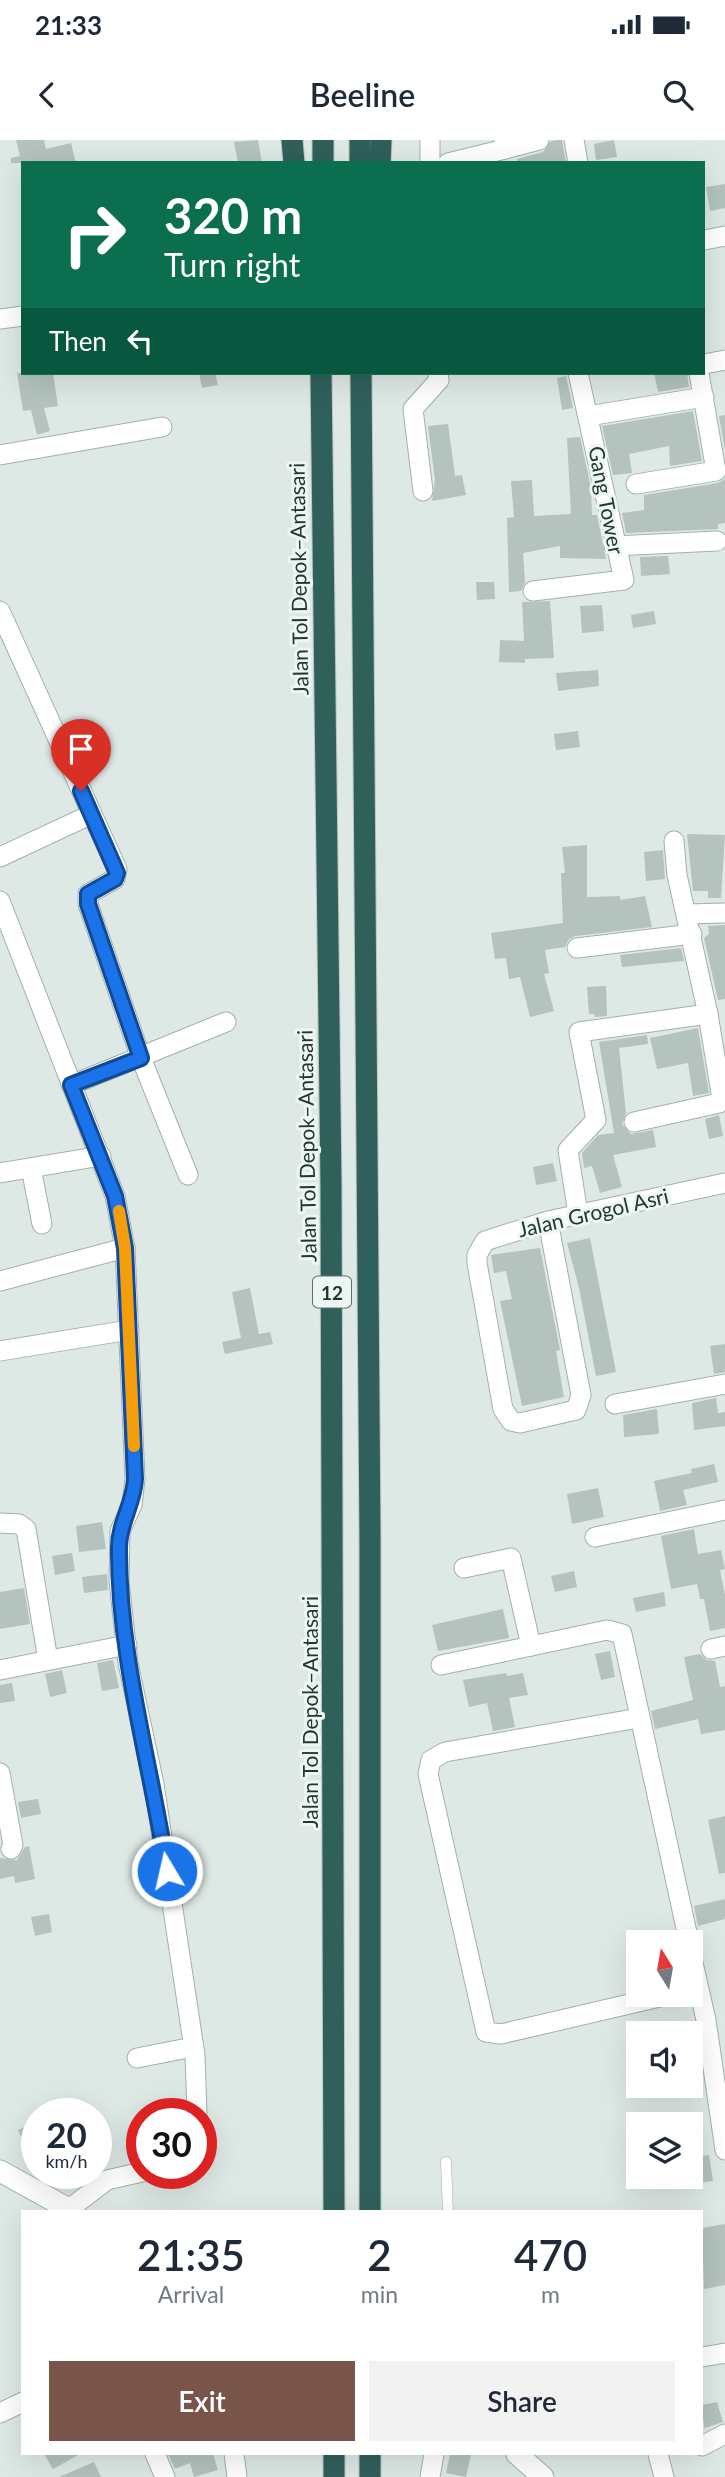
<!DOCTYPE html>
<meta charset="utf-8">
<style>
:root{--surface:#fff;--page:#f2f2f3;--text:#1f2937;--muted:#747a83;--accent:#795549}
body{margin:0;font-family:Lato,sans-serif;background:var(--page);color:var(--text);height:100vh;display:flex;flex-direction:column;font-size:26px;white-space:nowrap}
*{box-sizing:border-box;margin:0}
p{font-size:23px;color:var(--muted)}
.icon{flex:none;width:38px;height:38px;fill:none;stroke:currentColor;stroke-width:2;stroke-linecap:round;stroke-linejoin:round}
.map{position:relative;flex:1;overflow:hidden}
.drawer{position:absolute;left:21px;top:2070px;width:682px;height:245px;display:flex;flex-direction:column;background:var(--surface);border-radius:0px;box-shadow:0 7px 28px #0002}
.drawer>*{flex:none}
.guide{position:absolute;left:21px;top:21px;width:684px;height:214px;border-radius:0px;box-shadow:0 7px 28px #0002;background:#0b6e4f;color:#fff;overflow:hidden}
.needle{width:46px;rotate:349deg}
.controls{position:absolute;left:626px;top:1790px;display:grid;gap:14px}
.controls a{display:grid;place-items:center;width:77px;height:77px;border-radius:0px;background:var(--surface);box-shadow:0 7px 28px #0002;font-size:35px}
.speed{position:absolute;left:21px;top:1958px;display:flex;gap:14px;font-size:35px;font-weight:700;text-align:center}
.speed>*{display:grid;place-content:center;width:91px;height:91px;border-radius:50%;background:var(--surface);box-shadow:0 7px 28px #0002;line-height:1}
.speed small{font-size:18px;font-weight:400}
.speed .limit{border:10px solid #d22;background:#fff;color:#111}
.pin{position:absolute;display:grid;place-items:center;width:60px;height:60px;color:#fff;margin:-72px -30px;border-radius:50% 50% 50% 0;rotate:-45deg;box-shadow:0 0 7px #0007}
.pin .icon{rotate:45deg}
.me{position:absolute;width:77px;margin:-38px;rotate:351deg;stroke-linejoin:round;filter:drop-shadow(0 0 5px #0008)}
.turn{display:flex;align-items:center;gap:24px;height:147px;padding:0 28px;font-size:32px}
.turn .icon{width:91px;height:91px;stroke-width:2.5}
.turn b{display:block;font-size:49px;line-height:60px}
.then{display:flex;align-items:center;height:66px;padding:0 28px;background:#0003;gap:14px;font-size:26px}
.eta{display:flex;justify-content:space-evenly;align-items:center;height:119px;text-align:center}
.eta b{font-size:42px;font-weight:600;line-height:49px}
.cta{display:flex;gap:14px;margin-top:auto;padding:14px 28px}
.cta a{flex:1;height:80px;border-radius:0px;background:var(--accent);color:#fff;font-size:28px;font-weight:600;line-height:80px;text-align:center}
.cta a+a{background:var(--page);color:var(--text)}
.status{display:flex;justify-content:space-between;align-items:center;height:49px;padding:0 35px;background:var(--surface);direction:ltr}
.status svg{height:19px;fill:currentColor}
header{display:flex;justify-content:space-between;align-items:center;height:91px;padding:0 28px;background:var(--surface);font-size:32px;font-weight:600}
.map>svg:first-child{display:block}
.building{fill:#b4c3be}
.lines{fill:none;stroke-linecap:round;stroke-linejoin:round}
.lane-casing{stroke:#a2b0ac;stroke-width:11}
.street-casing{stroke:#a2b0ac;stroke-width:21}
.secondary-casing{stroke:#9fb3ad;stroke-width:23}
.highway-casing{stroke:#bcc3c2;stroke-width:23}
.lane{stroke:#fff;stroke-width:10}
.street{stroke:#fff;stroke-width:19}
.secondary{stroke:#fff;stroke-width:21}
.highway{stroke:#30605a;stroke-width:21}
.route-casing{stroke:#114b97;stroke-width:18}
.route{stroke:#1a73e8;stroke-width:12}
.slow{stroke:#f59e0b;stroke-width:12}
.labels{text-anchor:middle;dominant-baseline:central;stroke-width:6;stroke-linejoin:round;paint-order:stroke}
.shield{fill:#eef6f3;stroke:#5e706d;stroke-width:2}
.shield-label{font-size:19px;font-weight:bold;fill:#213733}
.street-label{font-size:21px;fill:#213733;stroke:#eef6f3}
</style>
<div class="status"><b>21:33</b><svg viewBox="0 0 49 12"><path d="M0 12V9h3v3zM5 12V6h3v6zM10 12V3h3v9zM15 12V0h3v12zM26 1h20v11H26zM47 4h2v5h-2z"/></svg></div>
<header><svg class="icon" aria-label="back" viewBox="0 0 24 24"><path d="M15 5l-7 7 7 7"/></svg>Beeline<svg class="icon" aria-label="search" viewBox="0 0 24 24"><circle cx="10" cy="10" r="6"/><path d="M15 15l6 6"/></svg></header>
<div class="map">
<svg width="725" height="2337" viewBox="0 0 725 2337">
<rect width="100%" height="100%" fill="#dee9e5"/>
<!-- building -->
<g class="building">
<path d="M16 0H44L46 9 71 3 76 23H11V18L20 16Z"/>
<path d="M258 0 262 23H238L234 2Z"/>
<path d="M557 0H562L566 23H517V19L543 12 551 1Z"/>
<path d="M614 0 617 17 596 20 594 4Z"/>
<path d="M725 44V68L710 71 706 47Z"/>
<path d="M17 233H53L58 266 44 268 50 291 37 295 31 270 23 271Z"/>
<path d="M199 233H215L218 245 202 248Z"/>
<path d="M654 233H687L689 247 658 252Z"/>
<path d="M566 236 573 268 562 270 557 238Z"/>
<path d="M693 271 702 321 670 326 669 306 629 314 632 333 613 335 602 286Z"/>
<path d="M725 275V311L719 276Z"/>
<path d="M448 284 455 336 462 335 466 355 432 361 435 340 428 286Z"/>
<path d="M580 297 591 348 592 375H597L606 419 560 418V406L523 413 525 442 521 451 509 452 507 378 514 377 511 341 532 340 534 376 571 374 567 298Z"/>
<path d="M725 339V383L718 384V389L626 393 622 373 644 370V355L718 343Z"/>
<path d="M668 416 670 434 641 436 640 417Z"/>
<path d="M476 442H494L495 459 477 460Z"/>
<path d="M550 461 554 518 525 519V523L499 522 500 500 524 501 522 462Z"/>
<path d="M602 465 604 491 582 493 580 466Z"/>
<path d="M654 471 656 484 633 488 631 475Z"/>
<path d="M598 530 599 546 558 551 556 533Z"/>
<path d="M578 591 580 607 556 610 554 594Z"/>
<path d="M687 694 725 695 721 758H708V751H693Z"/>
<path d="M587 705V757L620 756V760L645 756 652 787 576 796 569 799 565 807 545 810 549 833 544 834 554 871 530 877 520 837 509 839 506 818 495 819 491 793 563 783 561 733H565L562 707Z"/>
<path d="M663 710 665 739 646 741 644 712Z"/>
<path d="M725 785V859L718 860 704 798 709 794 708 786Z"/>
<path d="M681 808 684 821 622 827 620 815Z"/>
<path d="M606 846 607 876 595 877 594 874H589L587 847Z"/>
<path d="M698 888 709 953 693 956 688 923 657 929 650 898Z"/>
<path d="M647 895 648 904 619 908 626 973 622 984 631 994 653 990 656 1007 613 1015 622 1047 600 1053 592 1026 584 1028 582 1013 598 995 614 993 599 902Z"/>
<path d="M719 975 723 996 709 999 705 979Z"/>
<path d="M553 1023 557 1041 536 1045 533 1027Z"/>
<path d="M590 1098 616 1232 596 1236 579 1148 567 1103Z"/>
<path d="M540 1108 560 1210 556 1211 564 1257 522 1266 500 1161 512 1159 506 1131 494 1133 491 1115Z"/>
<path d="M250 1148 259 1194 270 1192 273 1204 225 1214 222 1202 241 1198 232 1152Z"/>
<path d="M725 1204V1232L714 1234 710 1206Z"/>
<path d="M716 1258 718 1273 725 1272V1286L694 1290 692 1263Z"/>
<path d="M657 1269 659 1294 624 1297 623 1275Z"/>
<path d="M714 1324 718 1342 683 1350 687 1365 660 1371 654 1341 692 1333 691 1329Z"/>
<path d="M598 1348 604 1377 572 1384 567 1354Z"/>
<path d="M102 1382 106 1409 79 1412 76 1386Z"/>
<path d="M694 1389 698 1414 721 1410 725 1429 720 1430 725 1455V1488L710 1491 704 1459H700L697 1444 671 1449 661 1396Z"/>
<path d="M72 1413 75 1431 55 1435 52 1416Z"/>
<path d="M574 1431 577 1447 555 1452 551 1436Z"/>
<path d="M107 1434 108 1450 84 1453 82 1437Z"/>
<path d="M24 1448 30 1484 0 1489V1452Z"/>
<path d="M664 1452 666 1466 636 1472 633 1458Z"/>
<path d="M503 1469 509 1498 438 1511 432 1485Z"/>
<path d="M610 1511 615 1537 601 1540 595 1514Z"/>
<path d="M700 1514 707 1520 715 1521 720 1547 725 1546V1590L701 1594 698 1579 655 1589 651 1571 693 1560 684 1517Z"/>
<path d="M113 1520 119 1548 102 1551 97 1523Z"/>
<path d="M62 1530 67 1553 50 1557 45 1534Z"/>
<path d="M506 1533 507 1536 523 1533 528 1555 509 1558 515 1587 493 1591 487 1563 469 1567 463 1540Z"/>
<path d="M12 1543 15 1561 0 1563V1545Z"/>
<path d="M38 1659 41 1674 21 1678 18 1662Z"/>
<path d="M725 1676V1733L719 1734 708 1680Z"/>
<path d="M29 1706 35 1739 15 1743 14 1736 0 1739V1718L17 1720 25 1707Z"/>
<path d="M725 1759V1779L698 1786 694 1766Z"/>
<path d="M49 1774 52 1792 35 1796 31 1777Z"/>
<path d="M80 1960 83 1974H44L43 1967Z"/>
<path d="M37 1981V2000L25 2005 18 1990Z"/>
<path d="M709 2015 713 2041 691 2044V2018Z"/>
<path d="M725 2084V2145L704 2149 702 2088Z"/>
<path d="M717 2262 723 2282 704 2288 702 2265Z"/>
<path d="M44 2314H80L53 2329Z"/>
<path d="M168 2314H213L218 2330 194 2337 190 2323 175 2329Z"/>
<path d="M450 2314H471L466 2337 446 2333Z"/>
<path d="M94 2322 101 2337H59Z"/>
</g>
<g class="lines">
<!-- lane casing -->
<g class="lane-casing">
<path id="lane" d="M446 2022 448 2072"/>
</g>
<!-- street casing -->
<g class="street-casing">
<g id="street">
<path d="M504 0 505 9 539 0"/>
<path d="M574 0 578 23"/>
<path d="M430 23V0"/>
<path d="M448 23 505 9"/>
<path d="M704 100 725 96"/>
<path d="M0 179 23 176"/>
<path d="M704 224 725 220"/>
<path d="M588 276 704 257"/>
<path d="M0 315 162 287"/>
<path d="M636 344 716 331 699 233"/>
<path d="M423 351 413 269 439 240 438 233"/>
<path d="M614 406 717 401"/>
<path d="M533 451 624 440 578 233"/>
<path d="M0 471 117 729 115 739 88 754V764L141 918 188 1035"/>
<path d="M0 717 92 674"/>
<path d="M0 761 115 1056 125 1108 135 1339 132 1365 120 1391 119 1441 128 1523 154 1644 195 1915 197 1974"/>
<path d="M687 774 725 773"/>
<path d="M577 808 692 794"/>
<path d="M71 945 226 882"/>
<path d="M634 982 719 963 722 959 708 874 677 735 674 701"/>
<path d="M31 1028 42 1084"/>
<path d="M0 1033 101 1016"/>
<path d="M578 1074 568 1010 596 980 579 892 708 874"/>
<path d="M548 1081 581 1255 576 1270 520 1283 511 1281 503 1269 477 1123V1115L485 1101 548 1081 725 1043"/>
<path d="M0 1141 125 1108"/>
<path d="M0 1211 129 1190"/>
<path d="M615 1264 725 1244"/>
<path d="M0 1383 19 1384 26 1389 48 1520"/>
<path d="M595 1397 725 1370"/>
<path d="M464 1428 511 1418 531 1506"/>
<path d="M711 1509 725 1506"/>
<path d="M441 1525 607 1490 622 1494 689 1802"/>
<path d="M0 1530 127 1505"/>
<path d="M639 1578 445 1612 431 1620 428 1634 486 1892 501 1894 668 1855"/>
<path d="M0 1633 13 1705 11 1709"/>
<path d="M691 1814 706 1880 725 2010"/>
<path d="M137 1918 193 1907"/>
<path d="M69 2069 107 2040 142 2032"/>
<path d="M702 2217 725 2213"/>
<path d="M0 2273 23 2262"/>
<path d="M702 2306 725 2294"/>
<path d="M155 2314 165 2337"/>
<path d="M234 2314 237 2337"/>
<path d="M658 2314 664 2337"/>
<path d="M430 2337 434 2314"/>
</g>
</g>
<!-- secondary casing -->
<g class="secondary-casing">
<g id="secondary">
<path d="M0 2031 74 2072"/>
<path d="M517 2314 543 2337"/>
</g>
</g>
<!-- highway casing -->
<g class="highway-casing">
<g id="highway">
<path d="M292 0 294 23"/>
<path d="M360 0V23"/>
<path d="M323 23V0"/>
<path d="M380 23 381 0"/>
<path d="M321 233 331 1046 334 2072"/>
<path d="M361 233 370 1398V2072"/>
<path d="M370 2314V2337"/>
<path d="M334 2337V2314"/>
</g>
</g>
<!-- lane -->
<use href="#lane" class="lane"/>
<!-- street -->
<use href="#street" class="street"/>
<!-- secondary -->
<use href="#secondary" class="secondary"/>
<!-- highway -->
<use href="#highway" class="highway"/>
</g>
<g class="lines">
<!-- route casing -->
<g class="route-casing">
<path id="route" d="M81 651 117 733 115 739 88 754V764L141 918 71 945 115 1056 125 1108 135 1339C134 1363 119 1383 119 1407 118 1516 151 1624 167 1731"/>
</g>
<!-- route -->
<use href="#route" class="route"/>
<!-- slow -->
<path class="slow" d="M119 1071 125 1108 134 1306"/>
</g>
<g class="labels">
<!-- shield labels -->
<rect class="shield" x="313" y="1136.5" width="38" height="31" rx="5"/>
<g class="shield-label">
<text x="332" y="1152">12</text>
</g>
<!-- street labels -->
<g class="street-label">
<text transform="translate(607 360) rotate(79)">Gang Tower</text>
<text transform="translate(298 439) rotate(-91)">Jalan Tol Depok–Antasari</text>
<text transform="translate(306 1006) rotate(-91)">Jalan Tol Depok–Antasari</text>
<text transform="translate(593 1072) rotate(-13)">Jalan Grogol Asri</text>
<text transform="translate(309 1572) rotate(-90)">Jalan Tol Depok–Antasari</text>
</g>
</g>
</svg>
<div class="controls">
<a><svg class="needle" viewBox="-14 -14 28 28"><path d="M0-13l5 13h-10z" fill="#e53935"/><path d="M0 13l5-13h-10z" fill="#747a83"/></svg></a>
<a><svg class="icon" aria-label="sound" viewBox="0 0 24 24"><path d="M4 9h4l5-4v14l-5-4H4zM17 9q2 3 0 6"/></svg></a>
<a><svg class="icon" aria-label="layers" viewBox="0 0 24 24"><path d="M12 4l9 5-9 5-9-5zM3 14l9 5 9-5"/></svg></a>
</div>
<div class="speed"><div>20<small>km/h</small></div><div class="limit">30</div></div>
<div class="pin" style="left:81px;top:651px;background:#d93025"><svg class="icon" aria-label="arrive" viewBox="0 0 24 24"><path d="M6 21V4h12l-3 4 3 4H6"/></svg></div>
<svg class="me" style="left:167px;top:1731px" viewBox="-20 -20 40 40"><circle r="17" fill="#1a73e8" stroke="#fff" stroke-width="3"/><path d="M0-11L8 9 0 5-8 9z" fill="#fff"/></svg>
<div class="guide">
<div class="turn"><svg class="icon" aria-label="right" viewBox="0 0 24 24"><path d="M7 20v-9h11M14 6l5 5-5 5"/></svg><div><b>320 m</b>Turn right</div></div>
<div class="then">Then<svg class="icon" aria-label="left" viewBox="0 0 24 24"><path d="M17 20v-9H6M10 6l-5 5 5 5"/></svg></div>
</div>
<section class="drawer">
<div class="eta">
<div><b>21:35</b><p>Arrival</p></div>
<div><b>2</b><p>min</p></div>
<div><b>470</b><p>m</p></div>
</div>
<div class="cta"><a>Exit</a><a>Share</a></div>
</section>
</div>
